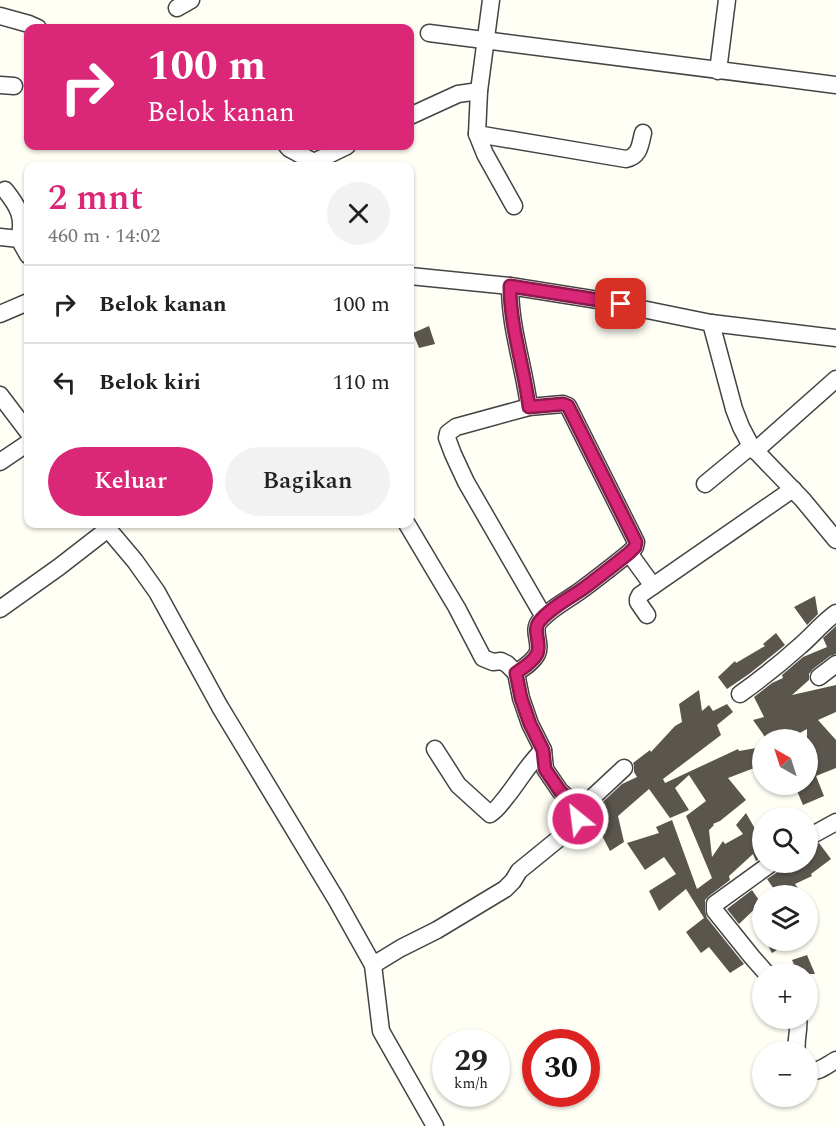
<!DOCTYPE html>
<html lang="id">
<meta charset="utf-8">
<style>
:root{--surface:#fff;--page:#f2f2f2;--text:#222;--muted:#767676;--line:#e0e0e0;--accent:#db2777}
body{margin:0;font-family:Spectral,serif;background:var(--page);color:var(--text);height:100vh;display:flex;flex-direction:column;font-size:22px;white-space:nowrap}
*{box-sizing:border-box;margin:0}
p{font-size:20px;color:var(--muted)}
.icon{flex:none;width:33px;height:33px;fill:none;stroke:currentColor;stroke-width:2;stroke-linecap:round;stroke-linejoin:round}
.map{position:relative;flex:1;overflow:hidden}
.panel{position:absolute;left:24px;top:162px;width:390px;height:366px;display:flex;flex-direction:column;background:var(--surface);border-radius:12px;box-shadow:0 2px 4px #0004}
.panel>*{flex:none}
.top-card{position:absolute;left:24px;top:24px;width:390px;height:126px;border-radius:12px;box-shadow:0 2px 4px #0004;background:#db2777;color:#fff;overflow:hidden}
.needle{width:39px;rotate:321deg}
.controls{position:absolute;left:752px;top:729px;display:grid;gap:12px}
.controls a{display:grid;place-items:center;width:66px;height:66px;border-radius:50%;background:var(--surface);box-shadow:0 2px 4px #0004;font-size:30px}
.speed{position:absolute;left:432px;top:1029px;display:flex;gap:12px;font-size:30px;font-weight:700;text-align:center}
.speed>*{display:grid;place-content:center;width:78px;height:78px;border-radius:50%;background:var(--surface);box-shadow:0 2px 4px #0004;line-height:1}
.speed small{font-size:15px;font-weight:400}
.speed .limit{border:9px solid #d22;background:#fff;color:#111}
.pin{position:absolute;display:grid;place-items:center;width:51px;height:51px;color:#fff;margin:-26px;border-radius:12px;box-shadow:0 3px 9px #0006}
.me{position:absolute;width:66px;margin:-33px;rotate:331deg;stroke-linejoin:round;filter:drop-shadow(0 0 4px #0008)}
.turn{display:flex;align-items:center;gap:21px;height:126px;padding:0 24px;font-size:27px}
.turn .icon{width:78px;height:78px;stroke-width:2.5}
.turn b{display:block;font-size:42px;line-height:51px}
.round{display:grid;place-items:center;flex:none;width:63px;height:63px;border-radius:32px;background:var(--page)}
.head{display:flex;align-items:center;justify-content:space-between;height:102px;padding:0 24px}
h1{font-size:36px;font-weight:600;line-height:45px;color:var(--accent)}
.primary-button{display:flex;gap:12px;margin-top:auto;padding:12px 24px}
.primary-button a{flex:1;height:69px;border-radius:36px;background:var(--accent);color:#fff;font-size:24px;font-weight:600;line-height:69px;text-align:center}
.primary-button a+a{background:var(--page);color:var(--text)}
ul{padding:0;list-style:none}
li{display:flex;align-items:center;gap:18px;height:78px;padding:0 24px;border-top:2px solid var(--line)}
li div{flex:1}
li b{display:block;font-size:22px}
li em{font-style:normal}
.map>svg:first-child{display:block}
.building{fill:#5a554d}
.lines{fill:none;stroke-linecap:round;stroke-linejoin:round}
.minor-casing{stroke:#444;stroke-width:19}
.minor{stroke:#fff;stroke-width:16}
.route-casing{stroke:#8e194d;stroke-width:15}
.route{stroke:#db2777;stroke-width:10}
</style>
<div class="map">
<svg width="836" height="1126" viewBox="0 0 836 1126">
<rect width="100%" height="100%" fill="#fffff5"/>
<!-- building -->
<g class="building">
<path d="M429 326 435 344 419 348 413 333Z"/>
<path d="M815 596 818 614 807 625 794 607Z"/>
<path d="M836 626V654L830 656 813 669 809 674V680L792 695 836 685V712L818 720 836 740V768L816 776 824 796 803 805 794 784H807V729L789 739 786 736 765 737 753 720 764 717 754 697 772 683 783 678 782 675 803 657 827 647 823 638Z"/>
<path d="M776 633 785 645 749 674 727 689 718 677 735 661 736 663 765 646 763 644Z"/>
<path d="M699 690 702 711 709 705 713 711 727 704 733 712 717 725 721 735 663 779 665 783 738 749 739 751 762 747V765L728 778 746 800 720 821 713 824 714 825 709 830 712 857 723 841 725 844 743 834 736 825 746 813 762 841V857L756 861 753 854 729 876 730 880 709 896 705 900V911L707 918 744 964 730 973 709 947 701 953 686 932 704 918 686 889 659 911 649 891 676 874 664 857 645 870 627 843 659 833 656 827 672 820 697 889 712 878 686 816 706 801 689 775 675 788 689 810 670 818 649 789 618 816 624 842 610 851 597 826 594 827 589 817 590 814 622 784 637 777 634 772V766L633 763 650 750 651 752 675 726 682 722 679 704Z"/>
<path d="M819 843 831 859 811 874 812 876 795 884 798 888 778 895 767 879 779 871 783 864 787 862H807V848Z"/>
<path d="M752 890 761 903 739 924 727 909Z"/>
<path d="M765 940H793L772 953Z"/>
<path d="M807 955 815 974H798L792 960Z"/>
</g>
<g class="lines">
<!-- minor casing -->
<g class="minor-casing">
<g id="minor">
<path d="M491 0 479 91 477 134 626 159C640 156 640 145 643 133"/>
<path d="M177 8 191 0"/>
<path d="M0 16 29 24 38 28"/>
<path d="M429 33 836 85"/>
<path d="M718 71 727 0"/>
<path d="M0 85 14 86"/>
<path d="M410 116 458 94 479 91"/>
<path d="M477 134 485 154 514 206"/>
<path d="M287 146 290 149 314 162 347 146"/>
<path d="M5 190C18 206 25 218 19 239"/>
<path d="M0 237 19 239 28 255"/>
<path d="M410 276 510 286 598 300 711 323 836 338"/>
<path d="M510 286C510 329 524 366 529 407"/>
<path d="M0 314 28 302"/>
<path d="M711 323 734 409 741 427 751 446 803 500 836 540"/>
<path d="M0 395 28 432"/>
<path d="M755 451 836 379"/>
<path d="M0 462 28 443"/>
<path d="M705 484 751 446"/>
<path d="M407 524 457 608 483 658 493 662 501 661 507 664 516 673 521 698 530 724 543 750 545 769 560 791 580 809"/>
<path d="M108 529 135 561 157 592 220 707 336 899 373 965 381 1031 435 1126"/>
<path d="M629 553 653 586"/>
<path d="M0 609 59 567 108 529 103 524"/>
<path d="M647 615 638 602V599L640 595 793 489"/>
<path d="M516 673C523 668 533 662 537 654 542 644 532 631 539 622 550 608 570 599 584 588 599 577 614 565 629 553L635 547 636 542 568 406 563 404 529 407 456 427 448 433 447 438 453 454 466 482 544 617"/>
<path d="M819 677 836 664"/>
<path d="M740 694C761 679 781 663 800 646 813 635 822 623 836 613"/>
<path d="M435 749 458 785 490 814C497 810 502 802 507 796 519 781 529 763 543 750"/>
<path d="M807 838 836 822"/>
<path d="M373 965 401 948 437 930 505 889 513 881 519 871 573 827 578 819 580 809 624 768"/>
<path d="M767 974 752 957 715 911V904L773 862"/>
<path d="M797 1052C795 1040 800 1028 798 1018"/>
<path d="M807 1072C818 1073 827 1065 836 1060"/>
</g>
</g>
<!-- minor -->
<use href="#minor" class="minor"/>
</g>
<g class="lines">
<!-- route casing -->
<g class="route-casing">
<path id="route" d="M578 819 580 809 560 791 545 769 543 750 530 724 521 698 516 673C523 668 533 662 537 654 542 644 532 631 539 622 550 608 570 598 584 588 599 577 614 565 629 553L635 547 636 542 568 406 563 404 529 407C524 366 510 328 510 286L598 300 621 304"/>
</g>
<!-- route -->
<use href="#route" class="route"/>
</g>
</svg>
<div class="controls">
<a><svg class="needle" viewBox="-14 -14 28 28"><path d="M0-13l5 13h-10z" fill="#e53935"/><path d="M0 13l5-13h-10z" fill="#767676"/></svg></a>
<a><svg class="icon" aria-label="search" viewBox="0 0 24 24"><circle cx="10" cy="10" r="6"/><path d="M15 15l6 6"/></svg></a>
<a><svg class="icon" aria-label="layers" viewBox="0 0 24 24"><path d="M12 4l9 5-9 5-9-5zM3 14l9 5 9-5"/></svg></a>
<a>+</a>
<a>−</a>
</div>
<div class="speed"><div>29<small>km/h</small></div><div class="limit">30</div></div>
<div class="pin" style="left:621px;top:304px;background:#d93025"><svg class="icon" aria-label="arrive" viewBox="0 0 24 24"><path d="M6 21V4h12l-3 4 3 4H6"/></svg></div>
<svg class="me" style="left:578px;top:819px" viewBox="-20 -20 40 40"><circle r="17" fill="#db2777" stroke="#fff" stroke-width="3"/><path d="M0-11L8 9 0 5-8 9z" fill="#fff"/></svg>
<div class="top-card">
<div class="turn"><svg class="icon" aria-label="right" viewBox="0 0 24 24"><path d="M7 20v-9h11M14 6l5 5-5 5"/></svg><div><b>100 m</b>Belok kanan</div></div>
</div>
<section class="panel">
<div class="head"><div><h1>2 mnt</h1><p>460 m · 14:02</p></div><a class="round"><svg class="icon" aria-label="close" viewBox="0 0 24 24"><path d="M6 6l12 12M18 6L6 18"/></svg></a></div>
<ul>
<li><svg class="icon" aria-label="right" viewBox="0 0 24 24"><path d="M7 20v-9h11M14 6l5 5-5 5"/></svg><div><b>Belok kanan</b></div><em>100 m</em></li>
<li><svg class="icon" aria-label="left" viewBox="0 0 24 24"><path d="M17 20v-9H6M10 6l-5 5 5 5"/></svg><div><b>Belok kiri</b></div><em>110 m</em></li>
</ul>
<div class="primary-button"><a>Keluar</a><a>Bagikan</a></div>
</section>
</div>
